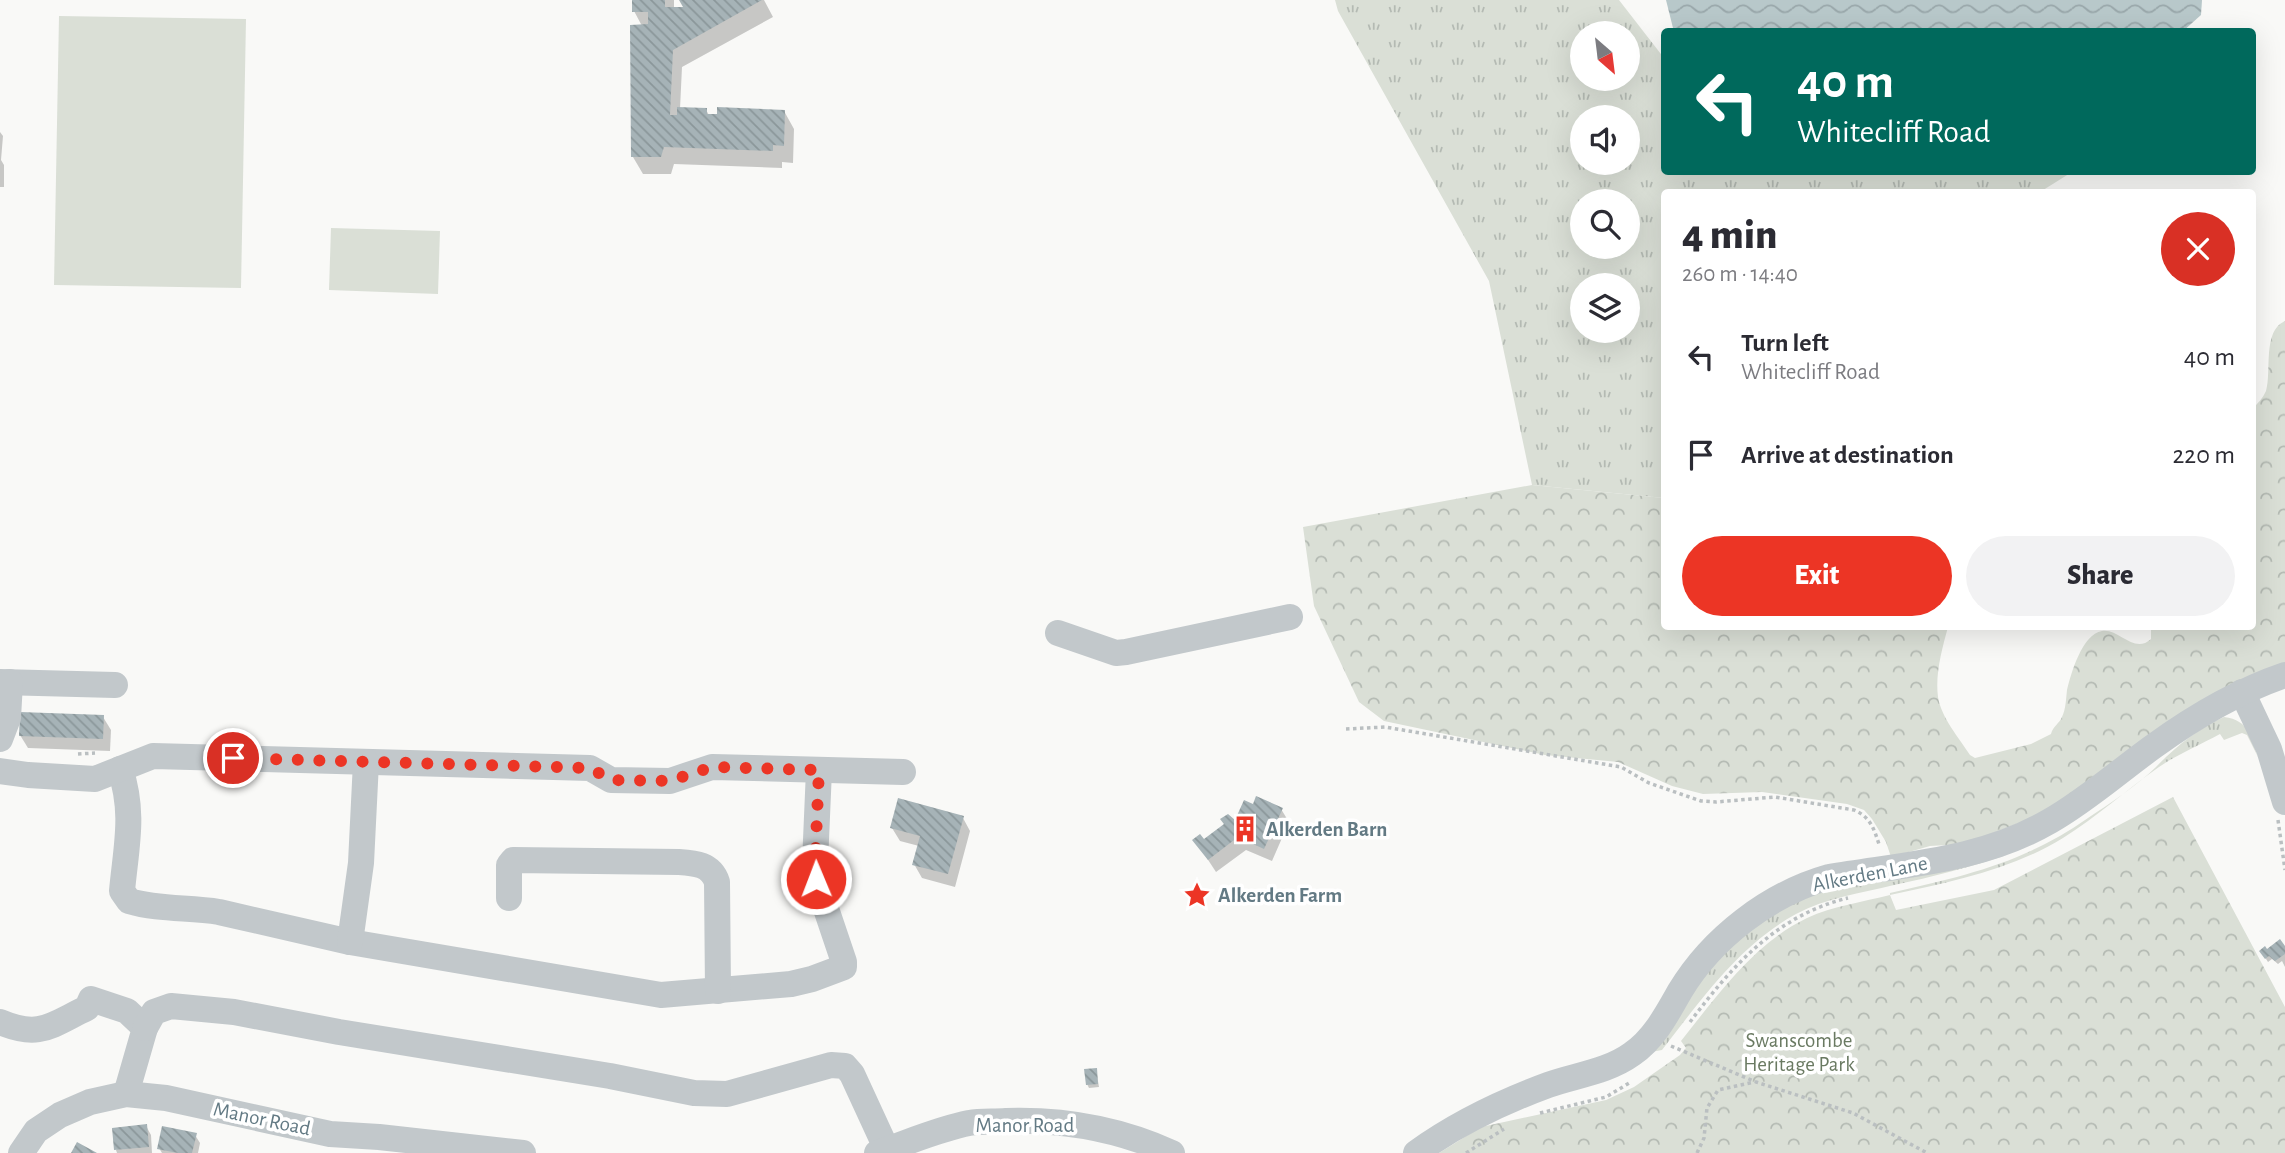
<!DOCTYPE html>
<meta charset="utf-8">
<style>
:root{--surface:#fff;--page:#f2f2f3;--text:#2b2b33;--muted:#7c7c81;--accent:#ec3525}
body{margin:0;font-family:"Alegreya Sans",sans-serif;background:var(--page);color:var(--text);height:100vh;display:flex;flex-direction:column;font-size:26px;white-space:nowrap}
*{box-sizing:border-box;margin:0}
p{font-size:23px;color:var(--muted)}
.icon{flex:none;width:38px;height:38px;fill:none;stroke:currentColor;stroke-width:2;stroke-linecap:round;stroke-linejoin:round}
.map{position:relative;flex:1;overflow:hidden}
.side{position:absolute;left:1661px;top:189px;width:595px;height:441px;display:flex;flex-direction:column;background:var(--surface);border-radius:7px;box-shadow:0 7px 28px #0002}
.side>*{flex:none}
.hud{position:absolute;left:1661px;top:28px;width:595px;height:147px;border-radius:7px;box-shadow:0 7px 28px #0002;background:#00695c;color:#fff;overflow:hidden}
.needle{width:46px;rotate:152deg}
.tools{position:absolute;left:1570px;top:21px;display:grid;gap:14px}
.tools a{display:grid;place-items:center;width:70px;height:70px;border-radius:50%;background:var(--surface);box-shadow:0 7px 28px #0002;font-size:35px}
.pin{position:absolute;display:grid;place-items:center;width:60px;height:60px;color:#fff;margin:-30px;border:4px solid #fff;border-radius:50%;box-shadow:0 2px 7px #0007}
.me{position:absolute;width:77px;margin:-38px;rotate:359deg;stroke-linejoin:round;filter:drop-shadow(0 0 5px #0008)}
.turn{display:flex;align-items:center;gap:24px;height:147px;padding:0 21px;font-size:32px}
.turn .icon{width:91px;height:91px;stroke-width:2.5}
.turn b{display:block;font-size:49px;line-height:60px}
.round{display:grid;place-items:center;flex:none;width:74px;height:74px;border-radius:37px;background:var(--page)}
.overview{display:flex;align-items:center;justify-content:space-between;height:119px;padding:0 21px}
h1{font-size:42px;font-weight:800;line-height:52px}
.cta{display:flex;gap:14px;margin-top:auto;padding:14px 21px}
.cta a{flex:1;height:80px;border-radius:42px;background:var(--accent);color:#fff;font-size:28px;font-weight:800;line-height:80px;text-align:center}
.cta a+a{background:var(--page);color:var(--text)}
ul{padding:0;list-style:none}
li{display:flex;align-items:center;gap:21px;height:98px;padding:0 21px}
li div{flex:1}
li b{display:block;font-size:26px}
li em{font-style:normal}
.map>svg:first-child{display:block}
.grass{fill:url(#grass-tufts);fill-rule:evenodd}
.forest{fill:url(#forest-crowns)}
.pitch{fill:#dadfd6}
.water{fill:url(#water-waves)}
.shadow{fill:#0003}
.building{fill:url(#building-back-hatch)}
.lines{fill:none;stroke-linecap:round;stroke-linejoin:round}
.path{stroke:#babfc1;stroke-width:3.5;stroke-dasharray:3.5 3.5;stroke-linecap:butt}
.minor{stroke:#c2c8cb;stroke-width:26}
.route{stroke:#ec3525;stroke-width:12;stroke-dasharray:0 21.6}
.labels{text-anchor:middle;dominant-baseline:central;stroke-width:7;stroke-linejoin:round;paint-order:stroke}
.poi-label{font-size:21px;font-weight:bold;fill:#637a84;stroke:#fff;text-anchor:start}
.street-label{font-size:21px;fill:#637a84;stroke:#fff}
.park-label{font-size:21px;fill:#6a7a62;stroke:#fff}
</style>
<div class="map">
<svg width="2285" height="1153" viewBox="0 0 2285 1153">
<defs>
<pattern id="grass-tufts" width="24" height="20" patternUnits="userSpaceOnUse" patternTransform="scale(1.75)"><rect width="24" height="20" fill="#dadfd6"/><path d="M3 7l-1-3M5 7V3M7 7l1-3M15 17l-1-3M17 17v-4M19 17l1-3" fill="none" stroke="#b4bab3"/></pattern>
<pattern id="forest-crowns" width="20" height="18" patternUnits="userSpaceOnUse" patternTransform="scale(1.75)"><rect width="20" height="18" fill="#dadfd6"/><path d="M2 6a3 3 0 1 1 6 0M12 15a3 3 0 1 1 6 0" fill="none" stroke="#b4bab3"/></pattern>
<pattern id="water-waves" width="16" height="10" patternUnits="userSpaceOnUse" patternTransform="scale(1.75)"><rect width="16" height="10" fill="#b8c8ca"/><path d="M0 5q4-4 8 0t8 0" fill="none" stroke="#99a7aa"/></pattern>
<pattern id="building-back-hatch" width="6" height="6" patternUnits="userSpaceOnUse" patternTransform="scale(1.75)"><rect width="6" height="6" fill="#a6b3b7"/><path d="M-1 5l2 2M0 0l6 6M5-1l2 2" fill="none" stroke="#8b979a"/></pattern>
</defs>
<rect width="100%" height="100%" fill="#f9f9f7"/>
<!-- grass -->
<g class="grass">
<path d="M1335 0H1619L1664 58V172H2072L2040 192H1664V498L1532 485 1489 281 1338 11ZM1582 33H1628V79H1582ZM1582 117H1628V163H1582ZM1582 201H1628V247H1582ZM1582 285H1628V331H1582Z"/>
<path d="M2224 717C2250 720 2250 738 2259 759L2247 735 2242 733 2224 740 2220 734C2200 745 2178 754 2159 767 2126 790 2097 817 2063 838 2011 870 1950 882 1890 895V893C1964 876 2024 863 2088 818 2109 804 2138 785 2156 767 2175 747 2199 728 2224 717Z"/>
<path d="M2007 855C1970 867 1932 877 1894 885 1861 893 1826 898 1796 914 1739 945 1701 1000 1662 1050L1651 1052 1691 990 1745 930 1810 893Z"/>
</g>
<!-- forest -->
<g class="forest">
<path d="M2285 321V667L2062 806 1965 844 1930 846 1891 857 1886 842 1872 819 1864 810 1847 804 1762 792 1703 794 1672 786 1618 762 1545 755 1384 721 1359 702 1314 606 1303 527 1532 485 1664 498V626L1948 627C1942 649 1935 674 1938 697 1941 717 1959 738 1970 755L1975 758 2031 744 2051 734C2053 726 2059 724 2062 717 2066 709 2066 698 2067 690 2071 674 2082 634 2102 631 2119 628 2134 655 2151 639V627L2252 626V409C2258 403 2263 398 2266 391 2272 371 2262 331 2285 321Z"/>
<path d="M2173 797 2285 1007V1153H1439L1481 1127 1606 1100 1634 1087 1680 1055 1686 1048 1681 1041C1717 996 1753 944 1807 918 1833 906 1863 902 1890 895L1896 910 1994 890Z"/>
</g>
<!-- pitch -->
<g class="pitch">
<path d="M59 16 246 19 241 288 54 285Z"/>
<path d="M331 228 440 231 438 294 329 290Z"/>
</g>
<!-- water -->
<path class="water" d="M1666 0H2202L2201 15 2182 32H1674Z"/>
<!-- shadow -->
<g class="shadow">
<path d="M634 0H674V9L686 8 681 0H764L773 17 682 67 680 109 706 110 709 115 784 111 794 129 793 163 782 162V168L674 164 671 174H643L633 157 642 26 634 11Z"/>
<path d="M0 132 3 136 1 160 4 165V187H0Z"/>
<path d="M103 717 111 730 110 751 28 748 20 735Z"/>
<path d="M1281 809 1289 822 1272 861 1246 850 1216 872 1195 840 1204 842 1236 822Z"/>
<path d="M963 818 970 831 955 887 922 878 914 864 919 846 900 841 892 828Z"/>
<path d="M2285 950V967L2282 961 2278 964 2272 959 2268 962 2261 951Z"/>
<path d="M1096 1070 1099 1087 1089 1088 1087 1084Z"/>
<path d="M146 1126 151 1135 152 1153H117L116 1150Z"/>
<path d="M195 1135 200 1143 198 1153H162L159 1148Z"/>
</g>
<!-- building -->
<g class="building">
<path d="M632 0H665V7H683L679 0H762L673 50 670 115H677V107L707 108V114H717V107L785 110 784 146 773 145V151L664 147 661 157H631L630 25 648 24V12H632Z"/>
<path d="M20 712 104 715 103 739 19 736Z"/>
<path d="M1256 796 1283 808 1264 849 1238 837 1208 860 1192 840 1200 834 1204 839 1224 824 1220 819 1228 814 1235 820 1244 800 1253 804Z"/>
<path d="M898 798 964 816 948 874 912 865 920 836 890 828Z"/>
<path d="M2280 939 2285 946V954L2275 961 2269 956 2265 959 2259 951 2265 946 2267 949Z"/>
<path d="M1097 1068 1098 1084 1086 1085 1084 1069Z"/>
<path d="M147 1124 149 1147 114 1150 112 1128Z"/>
<path d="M162 1126 197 1133 192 1153H178L157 1149Z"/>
<path d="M77 1142 97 1153H71Z"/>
</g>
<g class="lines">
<!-- path -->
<g class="path">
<path d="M1346 729 1385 727 1621 767 1649 783 1701 801 1716 802 1775 797 1854 810C1872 818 1874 830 1880 847"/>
<path d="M78 754 95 753"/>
<path d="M2278 820 2285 870"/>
<path d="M1690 1022C1732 966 1777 915 1848 898"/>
<path d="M1671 1046 1756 1082 1853 1113 1927 1153"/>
<path d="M1540 1113 1606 1097 1631 1082"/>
<path d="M1466 1153 1504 1129"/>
<path d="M1697 1153 1704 1138 1707 1108 1718 1090 1754 1082"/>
</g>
<!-- minor -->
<g class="minor">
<path d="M1058 633 1116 653 1126 652 1290 617"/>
<path d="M0 682 115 685"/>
<path d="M2242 692 2269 749 2285 802"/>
<path d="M0 739 8 718 10 682"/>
<path d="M120 769C135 813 126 847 122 891L129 901C159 910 189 907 219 912L350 942 661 995 791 984 812 979 844 967V962L816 879 815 863 819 770"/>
<path d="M0 771 28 775 95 779 153 756 590 768 611 780 670 781 712 767 903 772"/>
<path d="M509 898V865L513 860 679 862C695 863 711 864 717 882L718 991"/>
<path d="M350 942 361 863 366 762"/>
<path d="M0 1022C40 1039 51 1025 87 1008L91 999 127 1011 145 1028 126 1094"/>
<path d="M145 1028 154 1012 171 1006 234 1012 339 1032 610 1076 694 1093 727 1094 831 1065 845 1066 852 1074 887 1150"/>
<path d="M21 1153 36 1131 60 1115 90 1102 126 1094 166 1098 330 1134 379 1137 523 1153"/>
<path d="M877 1153C907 1143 938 1129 969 1123 981 1121 993 1122 1006 1121 1065 1119 1119 1129 1172 1153"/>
<path d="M1416 1153C1456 1124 1502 1102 1548 1085 1576 1075 1607 1072 1632 1054 1654 1039 1667 1014 1680 991 1712 938 1769 894 1829 877 1905 864 1981 861 2050 821 2087 800 2119 771 2154 746 2194 717 2238 691 2285 675"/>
</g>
</g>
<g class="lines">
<!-- route -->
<path class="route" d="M233 758 590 768 611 780 670 781 712 767 819 770 815 863 816 879"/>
</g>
<!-- icons -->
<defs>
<g id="building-bare" transform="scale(2.1)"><path d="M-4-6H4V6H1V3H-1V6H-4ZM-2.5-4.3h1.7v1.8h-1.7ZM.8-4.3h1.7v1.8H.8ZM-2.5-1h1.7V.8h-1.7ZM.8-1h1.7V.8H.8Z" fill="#ec3525" stroke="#fff" stroke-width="2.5" paint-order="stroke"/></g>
<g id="sight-bare" transform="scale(2.1)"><path d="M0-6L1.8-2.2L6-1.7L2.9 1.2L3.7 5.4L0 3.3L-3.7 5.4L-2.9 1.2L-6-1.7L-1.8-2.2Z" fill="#ec3525" stroke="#fff" stroke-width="2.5" paint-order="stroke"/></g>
</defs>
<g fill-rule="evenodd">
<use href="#building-bare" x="1245" y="829"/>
<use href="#sight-bare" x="1197" y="895"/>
</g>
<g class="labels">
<!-- poi labels -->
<g class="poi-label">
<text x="1266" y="829">Alkerden Barn</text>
<text x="1218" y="895">Alkerden Farm</text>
</g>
<!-- street labels -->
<g class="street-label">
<text transform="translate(1870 874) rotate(-11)">Alkerden Lane</text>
<text transform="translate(262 1119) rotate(12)">Manor Road</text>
<text x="1025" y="1125">Manor Road</text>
</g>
<!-- park labels -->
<g class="park-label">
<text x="1799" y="1040">Swanscombe<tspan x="1799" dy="24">Heritage Park</tspan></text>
</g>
</g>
</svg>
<div class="tools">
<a><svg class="needle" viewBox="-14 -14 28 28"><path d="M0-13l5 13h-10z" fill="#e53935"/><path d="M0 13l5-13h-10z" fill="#7c7c81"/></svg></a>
<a><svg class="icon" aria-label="sound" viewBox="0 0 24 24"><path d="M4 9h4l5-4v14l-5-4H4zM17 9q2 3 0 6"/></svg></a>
<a><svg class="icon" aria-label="search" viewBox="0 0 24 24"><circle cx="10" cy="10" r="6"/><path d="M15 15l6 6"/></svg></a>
<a><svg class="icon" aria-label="layers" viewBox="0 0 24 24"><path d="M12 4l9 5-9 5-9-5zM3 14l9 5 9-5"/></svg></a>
</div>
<div class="pin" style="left:233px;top:758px;background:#d93025"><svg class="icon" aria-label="arrive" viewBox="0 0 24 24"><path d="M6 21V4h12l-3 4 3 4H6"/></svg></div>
<svg class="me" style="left:816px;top:879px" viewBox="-20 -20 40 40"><circle r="17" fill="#ec3525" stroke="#fff" stroke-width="3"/><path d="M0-11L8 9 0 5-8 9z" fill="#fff"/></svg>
<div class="hud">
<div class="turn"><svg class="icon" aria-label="left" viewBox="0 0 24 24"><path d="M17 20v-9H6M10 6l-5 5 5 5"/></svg><div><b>40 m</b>Whitecliff Road</div></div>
</div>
<section class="side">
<div class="overview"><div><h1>4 min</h1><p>260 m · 14:40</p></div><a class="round" style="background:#d93025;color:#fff"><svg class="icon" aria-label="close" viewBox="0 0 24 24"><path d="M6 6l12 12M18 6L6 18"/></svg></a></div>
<ul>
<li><svg class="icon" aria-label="left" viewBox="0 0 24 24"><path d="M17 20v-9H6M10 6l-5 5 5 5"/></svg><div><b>Turn left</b><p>Whitecliff Road</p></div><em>40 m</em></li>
<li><svg class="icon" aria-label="arrive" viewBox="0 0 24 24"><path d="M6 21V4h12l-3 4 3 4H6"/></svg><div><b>Arrive at destination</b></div><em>220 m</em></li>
</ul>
<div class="cta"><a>Exit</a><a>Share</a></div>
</section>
</div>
